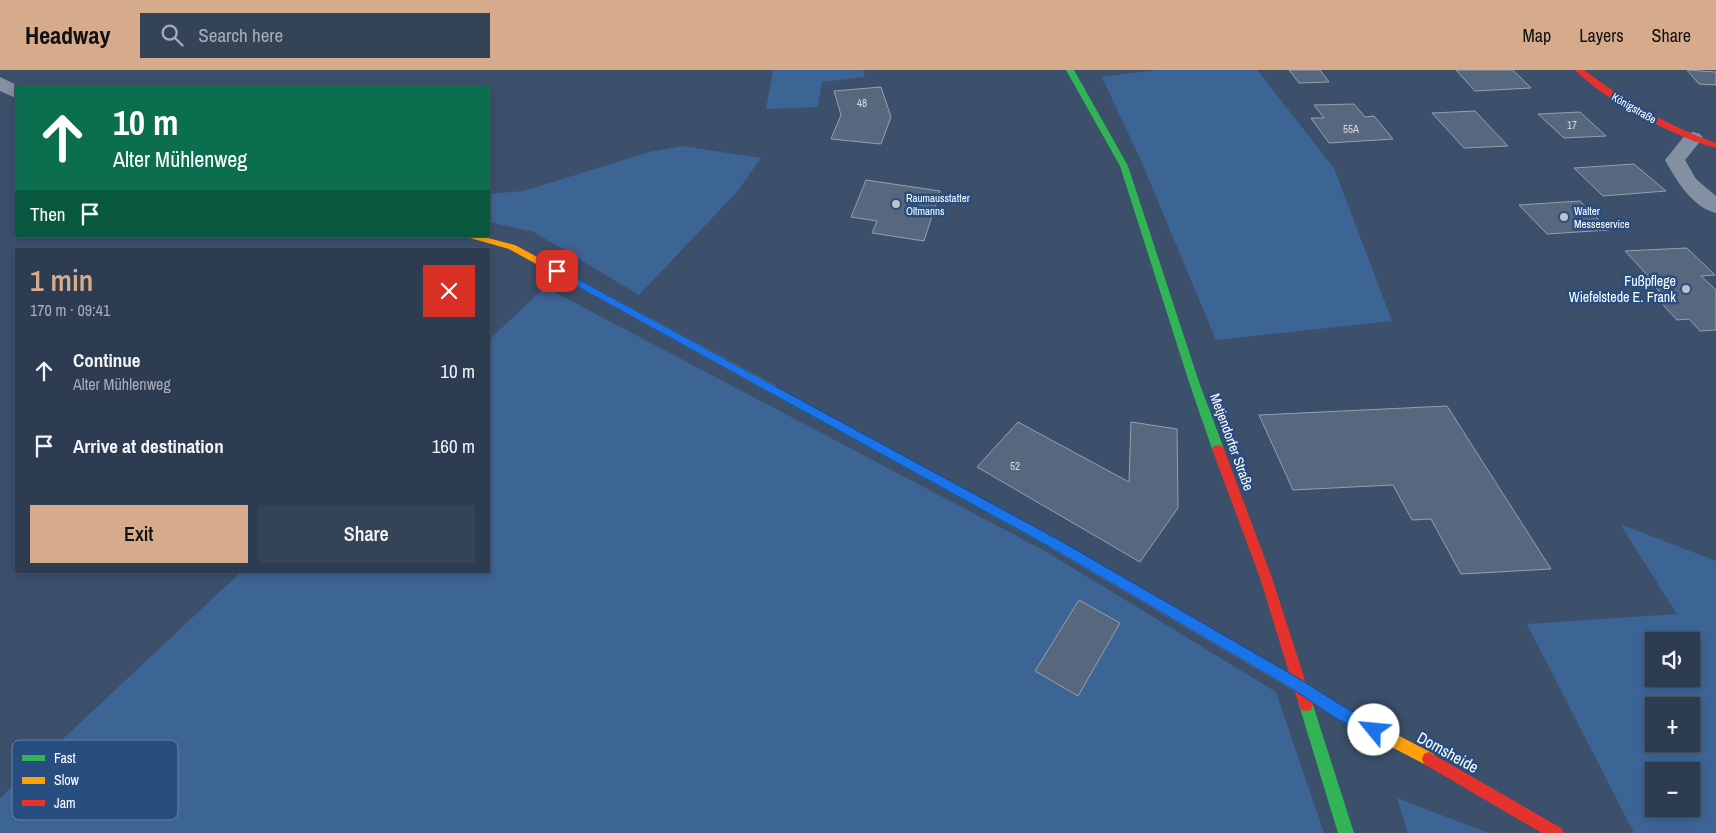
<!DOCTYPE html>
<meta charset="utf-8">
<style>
:root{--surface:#2d3c50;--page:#354357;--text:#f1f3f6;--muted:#a7adb7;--line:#485667;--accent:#d6ab8b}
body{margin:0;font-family:"Archivo Narrow",sans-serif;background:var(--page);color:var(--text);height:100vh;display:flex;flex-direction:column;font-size:19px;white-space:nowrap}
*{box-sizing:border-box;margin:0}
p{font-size:16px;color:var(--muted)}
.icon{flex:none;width:28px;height:28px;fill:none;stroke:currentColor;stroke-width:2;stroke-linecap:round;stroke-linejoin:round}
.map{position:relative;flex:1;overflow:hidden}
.sheet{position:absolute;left:15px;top:178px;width:475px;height:325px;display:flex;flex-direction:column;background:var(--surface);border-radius:0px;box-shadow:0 2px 8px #0003,0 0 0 1px var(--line)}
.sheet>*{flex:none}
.top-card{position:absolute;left:15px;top:15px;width:475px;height:152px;border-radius:0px;box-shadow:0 2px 8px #0003,0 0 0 1px var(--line);background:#0b6e4f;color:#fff;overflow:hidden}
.fabs{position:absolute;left:1645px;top:562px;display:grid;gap:10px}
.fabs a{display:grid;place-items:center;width:55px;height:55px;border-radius:0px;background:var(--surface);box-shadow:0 2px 8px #0003,0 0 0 1px var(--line);font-size:25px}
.pin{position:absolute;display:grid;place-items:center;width:42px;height:42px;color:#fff;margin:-21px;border-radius:10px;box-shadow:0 2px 8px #0006}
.me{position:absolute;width:55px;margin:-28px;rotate:298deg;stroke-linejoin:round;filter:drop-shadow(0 0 4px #0008)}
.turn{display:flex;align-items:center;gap:18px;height:105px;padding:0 15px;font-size:22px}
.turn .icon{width:65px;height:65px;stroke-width:2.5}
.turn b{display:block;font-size:35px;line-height:42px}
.then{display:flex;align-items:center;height:48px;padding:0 15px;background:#0003;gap:10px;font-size:19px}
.round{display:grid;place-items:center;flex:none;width:52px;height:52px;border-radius:0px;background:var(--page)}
.head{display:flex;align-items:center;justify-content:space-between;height:85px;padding:0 15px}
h1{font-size:30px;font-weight:600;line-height:38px;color:var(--accent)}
.cta{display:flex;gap:10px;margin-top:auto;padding:10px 15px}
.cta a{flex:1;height:58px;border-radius:0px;background:var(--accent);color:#111;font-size:20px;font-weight:600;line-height:58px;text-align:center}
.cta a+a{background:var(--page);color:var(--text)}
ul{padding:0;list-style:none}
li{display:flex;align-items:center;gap:15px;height:75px;padding:0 15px}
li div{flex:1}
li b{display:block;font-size:19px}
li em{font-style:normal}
header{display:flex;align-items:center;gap:30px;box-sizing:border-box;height:70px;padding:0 25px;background:var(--accent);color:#111}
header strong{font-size:24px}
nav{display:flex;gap:28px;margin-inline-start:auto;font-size:18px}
.search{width:350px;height:45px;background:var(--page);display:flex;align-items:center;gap:12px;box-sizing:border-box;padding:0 18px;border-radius:0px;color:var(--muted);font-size:19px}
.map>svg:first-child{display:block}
.green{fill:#3c6495;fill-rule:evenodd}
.building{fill:#57677d;stroke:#94a0b0}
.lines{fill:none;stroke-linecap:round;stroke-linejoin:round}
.street{fill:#8290a1;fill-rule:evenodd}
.fast{fill:#30b455;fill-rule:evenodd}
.slow{fill:#ff9f0a;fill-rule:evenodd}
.jam{fill:#e5322d;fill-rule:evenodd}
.route{fill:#1a73e8;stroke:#114b97}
.poi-dot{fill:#bbc2cb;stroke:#284d7f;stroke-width:2}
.labels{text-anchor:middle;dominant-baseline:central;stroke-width:5;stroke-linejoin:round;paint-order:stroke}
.number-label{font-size:11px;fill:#d5d9de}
.far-street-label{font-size:11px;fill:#fff;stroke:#284d7f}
.far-poi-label{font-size:11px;fill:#fff;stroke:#284d7f;text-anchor:start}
.poi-label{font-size:14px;fill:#fff;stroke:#284d7f;text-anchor:end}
.street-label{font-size:14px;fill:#fff;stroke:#284d7f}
.near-street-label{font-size:16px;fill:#fff;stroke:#284d7f}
.key{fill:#284d7f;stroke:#6882a5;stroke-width:1}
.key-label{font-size:14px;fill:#fff}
</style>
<header>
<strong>Headway</strong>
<div class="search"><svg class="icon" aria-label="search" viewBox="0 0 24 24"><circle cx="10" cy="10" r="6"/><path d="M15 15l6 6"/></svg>Search here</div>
<nav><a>Map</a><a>Layers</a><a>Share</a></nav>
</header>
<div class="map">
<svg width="1716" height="763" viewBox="0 0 1716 763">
<rect width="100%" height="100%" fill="#3c506b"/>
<!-- green -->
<g class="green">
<path d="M773 0H863L865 7 822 12 818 37 766 39Z"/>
<path d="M1158 0H1257L1334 98 1392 251 1216 270 1142 93 1102 7Z"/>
<path d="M683 76 761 88 736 123 639 225 534 162 489 152V124L524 121 649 82Z"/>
<path d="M545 217 1045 481 1276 622 1324 763H0V728L242 501H489V270Z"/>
<path d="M1620 454 1716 491V763H1634L1527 554 1677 544ZM1654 571H1691V609H1654ZM1691 636V674H1654V636ZM1691 701V739H1654V701Z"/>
<path d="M1397 728 1488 763H1408Z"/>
</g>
<!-- building -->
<g class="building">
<path d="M1289 0H1320L1329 12 1299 13Z"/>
<path d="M1456 0H1513L1531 18 1475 21Z"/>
<path d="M1687 0 1716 2V15L1699 14Z"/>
<path d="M881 17 891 47 881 74 831 69 841 45 834 21Z"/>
<path d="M1354 34 1365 47 1374 46 1393 69 1329 73 1311 48H1324L1314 35Z"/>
<path d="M1475 41 1508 76 1464 78 1432 43Z"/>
<path d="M1580 42 1606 66 1564 68 1538 44Z"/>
<path d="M1634 94 1666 121 1603 126 1574 98Z"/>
<path d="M866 110 940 121 924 171 872 163 877 151 851 147Z"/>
<path d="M1580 131 1609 160 1547 164 1519 135Z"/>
<path d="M1687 178 1715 205 1701 206 1716 220V260L1700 261 1689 249 1677 250 1652 223 1660 222 1655 217H1672L1665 208 1651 209 1625 181Z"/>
<path d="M1447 336 1551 499 1461 504 1431 449 1412 450 1393 415 1293 420 1259 345Z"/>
<path d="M1018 352 1129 412 1131 352 1177 359 1178 438 1140 492 977 397Z"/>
<path d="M1079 530 1120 553 1078 626 1035 601Z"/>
</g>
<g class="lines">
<!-- street -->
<g class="street">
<path d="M0 7 19 16H16V28L0 21Z"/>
<path d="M1693 62 1700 64 1703 68 1685 90 1696 109 1716 126V143C1693 138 1676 110 1665 90L1686 64Z"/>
</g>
<!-- fast -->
<g class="fast">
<path d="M1066 0H1074L1128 96 1199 312 1224 379 1222 382H1214L1212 379 1189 312 1120 96Z"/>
<path d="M772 315 1057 469 1059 473 1057 477 1053 478 1049 477 768 322 767 319Z"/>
<path d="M1306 629 1311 630 1313 635 1354 763H1338L1299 635 1301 630Z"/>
</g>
<!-- slow -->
<g class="slow">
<path d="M463 166H480L515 175 776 316 777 319 772 323 768 322 509 179Z"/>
<path d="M1053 468 1303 612 1344 637 1434 684 1436 689 1434 694 1429 696 1424 694 1334 647 1293 620 1049 477 1047 473 1049 469Z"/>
</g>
<!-- jam -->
<g class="jam">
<path d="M1575 0H1584C1625 31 1668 56 1716 73V78C1676 68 1604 30 1575 0Z"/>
<path d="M1218 375 1222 376 1224 379 1272 508 1313 635 1311 640 1306 641 1301 640 1299 635 1260 508 1212 379 1214 376Z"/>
<path d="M1429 682 1561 758 1564 763H1542L1424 694 1422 689 1424 684Z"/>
</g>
</g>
<!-- route -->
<path class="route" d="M557 198 1059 470 1303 611 1344 637 1379 655 1381 660 1379 665 1374 667 1369 665 1334 647 1294 620 1050 477 553 203 552 201Z"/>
<!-- markers -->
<g class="poi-dot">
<circle cx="896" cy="134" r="5"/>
<circle cx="1564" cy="147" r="5"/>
<circle cx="1686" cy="219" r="5"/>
</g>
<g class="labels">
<!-- number labels -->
<g class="number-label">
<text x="862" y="33">48</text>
<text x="1572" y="55">17</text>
<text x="1351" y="59">55A</text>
<text x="1015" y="396">52</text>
</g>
<!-- far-street labels -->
<g class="far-street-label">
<text transform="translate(1634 38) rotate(30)">Königstraße</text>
</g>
<!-- far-poi labels -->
<g class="far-poi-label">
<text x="906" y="128">Raumausstatter<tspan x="906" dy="13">Oltmanns</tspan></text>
<text x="1574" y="141">Walter<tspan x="1574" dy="13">Messeservice</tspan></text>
</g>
<!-- poi labels -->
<g class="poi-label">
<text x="1676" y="211">Fußpflege<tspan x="1676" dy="16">Wiefelstede E. Frank</tspan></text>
</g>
<!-- street labels -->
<g class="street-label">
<text transform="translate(1232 372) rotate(70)">Metjendorfer Straße</text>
</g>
<!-- near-street labels -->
<g class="near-street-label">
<text transform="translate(1448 682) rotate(29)">Domsheide</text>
</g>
</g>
<!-- legend -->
<rect x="12" y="670" width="166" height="80" rx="8" class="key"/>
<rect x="22" y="685" width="23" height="6" fill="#30b455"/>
<rect x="22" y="707" width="23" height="7" fill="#ff9f0a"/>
<rect x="22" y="730" width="23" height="6" fill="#e5322d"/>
<g class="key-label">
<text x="54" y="693">Fast</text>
<text x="54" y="715">Slow</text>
<text x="54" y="738">Jam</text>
</g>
</svg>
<div class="fabs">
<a><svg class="icon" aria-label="sound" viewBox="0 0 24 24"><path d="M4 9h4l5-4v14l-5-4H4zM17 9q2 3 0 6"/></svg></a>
<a>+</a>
<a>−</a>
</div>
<div class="pin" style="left:557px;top:201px;background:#d93025"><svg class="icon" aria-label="arrive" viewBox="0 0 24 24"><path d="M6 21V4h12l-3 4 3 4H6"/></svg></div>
<svg class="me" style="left:1374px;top:660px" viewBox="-20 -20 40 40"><circle r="19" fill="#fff"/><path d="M0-13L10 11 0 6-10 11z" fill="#1a73e8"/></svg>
<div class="top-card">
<div class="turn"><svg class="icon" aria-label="ahead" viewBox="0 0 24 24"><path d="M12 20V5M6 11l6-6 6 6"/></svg><div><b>10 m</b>Alter Mühlenweg</div></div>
<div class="then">Then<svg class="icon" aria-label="arrive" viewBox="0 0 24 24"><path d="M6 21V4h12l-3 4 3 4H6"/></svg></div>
</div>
<section class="sheet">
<div class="head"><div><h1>1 min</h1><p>170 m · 09:41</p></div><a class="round" style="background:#d93025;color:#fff"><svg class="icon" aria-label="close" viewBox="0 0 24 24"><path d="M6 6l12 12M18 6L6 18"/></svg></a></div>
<ul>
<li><svg class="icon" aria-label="ahead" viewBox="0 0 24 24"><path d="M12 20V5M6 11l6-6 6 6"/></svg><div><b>Continue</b><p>Alter Mühlenweg</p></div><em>10 m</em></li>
<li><svg class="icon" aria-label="arrive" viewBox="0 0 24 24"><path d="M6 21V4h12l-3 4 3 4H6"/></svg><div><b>Arrive at destination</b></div><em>160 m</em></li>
</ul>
<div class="cta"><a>Exit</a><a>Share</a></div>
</section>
</div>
